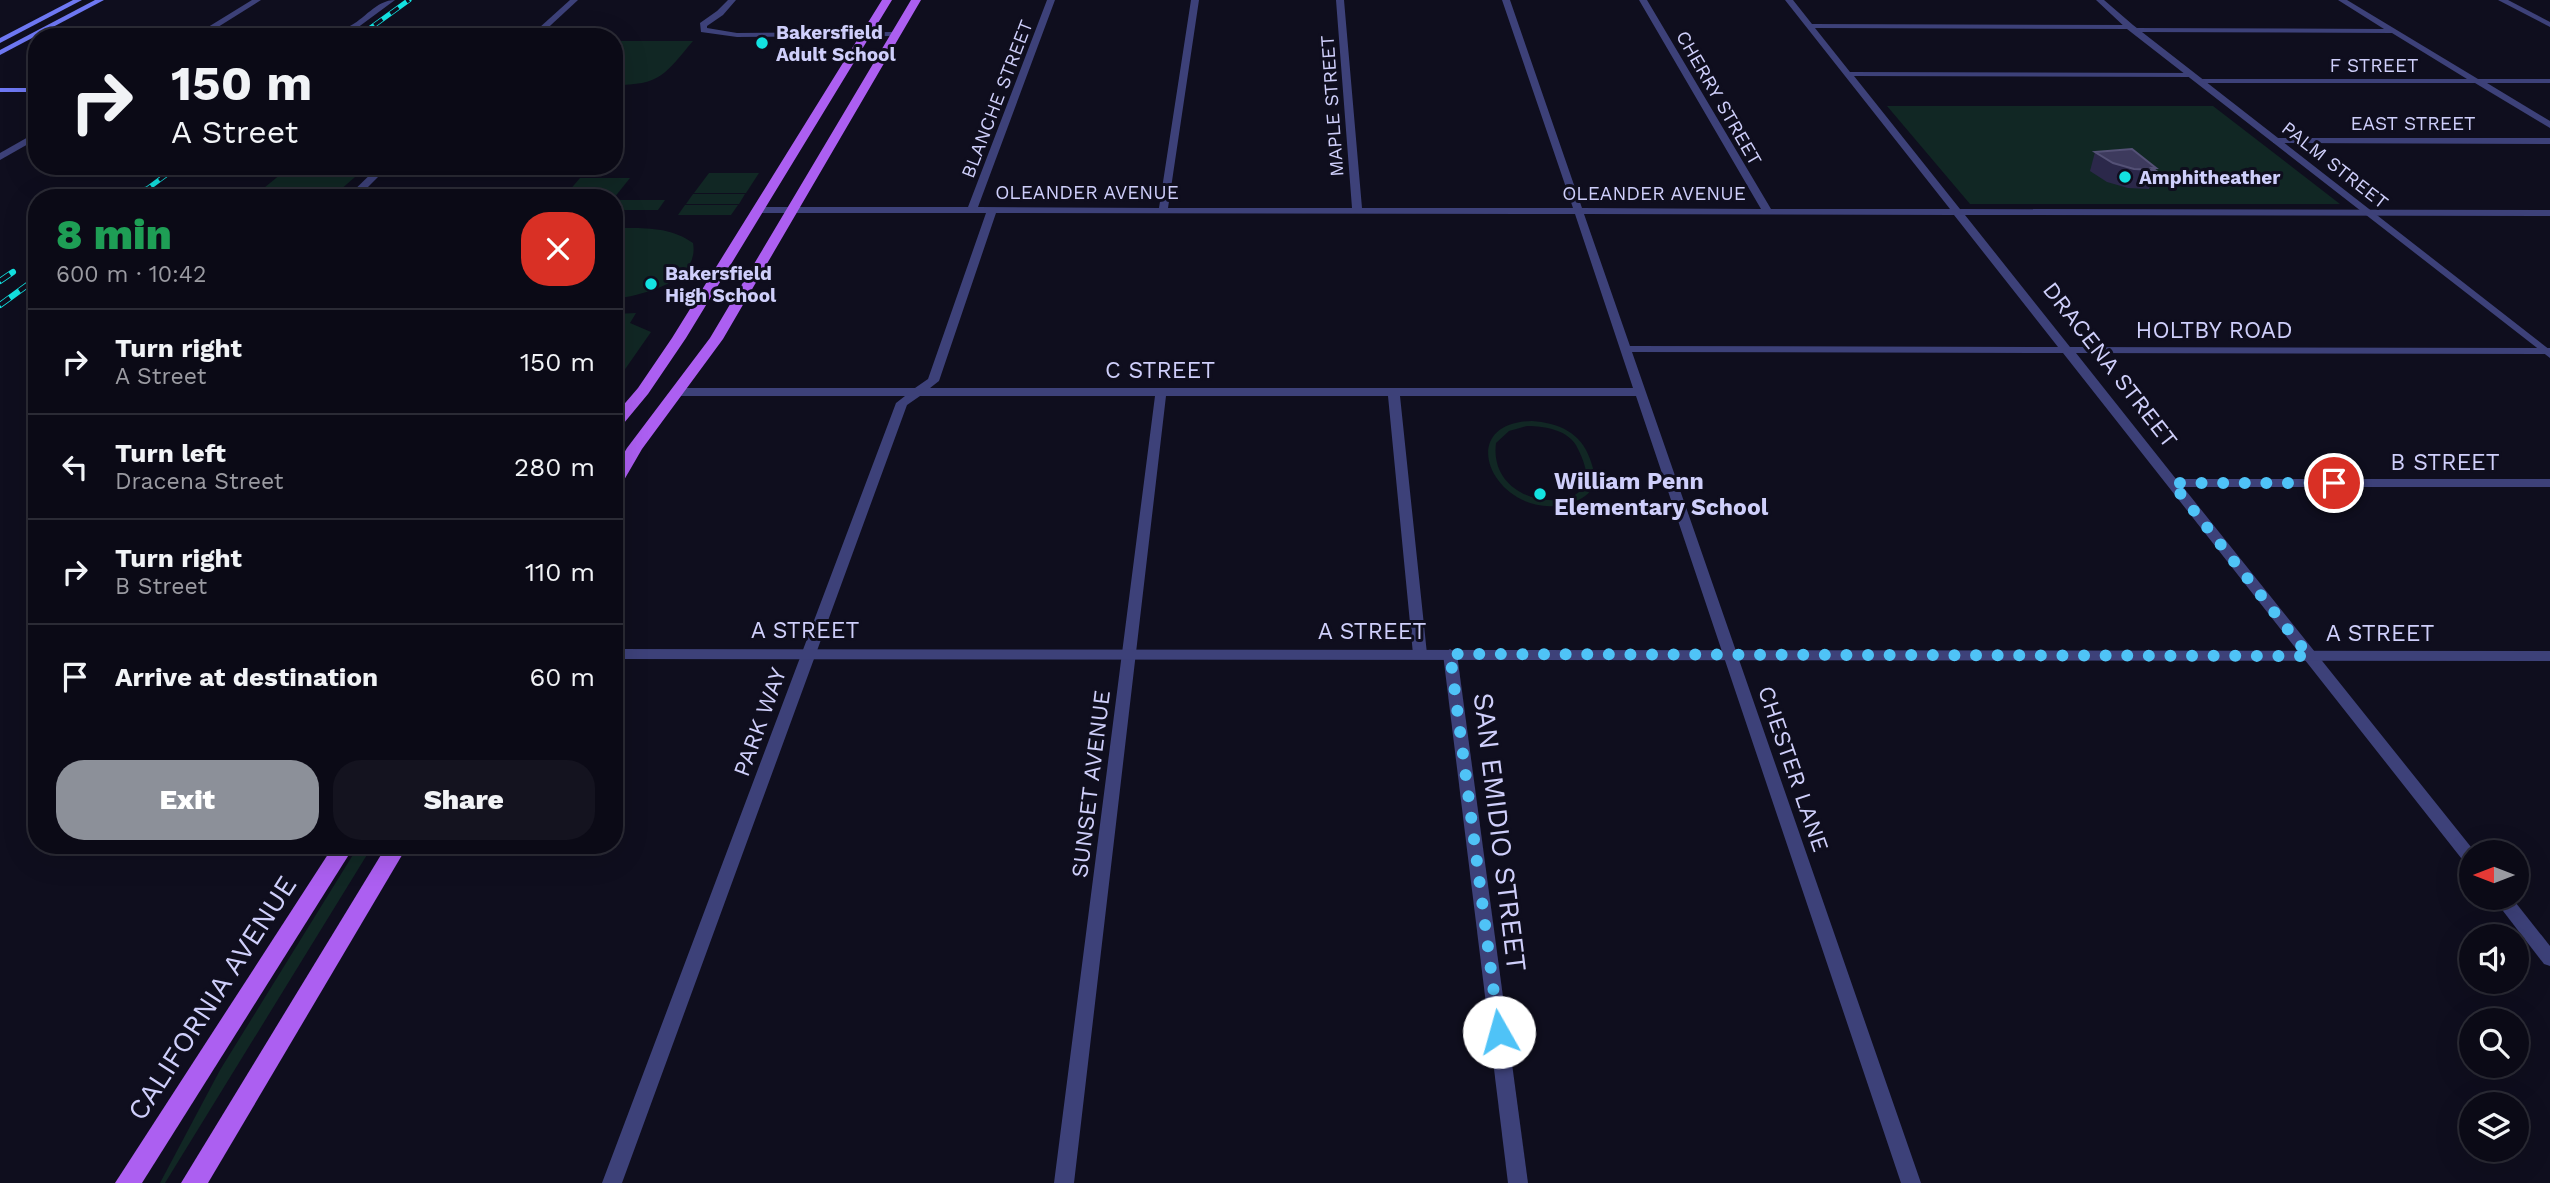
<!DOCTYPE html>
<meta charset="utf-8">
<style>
:root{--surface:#0b0a16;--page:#14131f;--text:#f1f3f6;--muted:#9a9aa1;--line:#2b2b35;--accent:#8c9099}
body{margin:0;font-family:"Work Sans",sans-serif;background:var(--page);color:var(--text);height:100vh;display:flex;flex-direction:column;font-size:26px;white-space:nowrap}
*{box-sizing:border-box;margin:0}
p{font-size:23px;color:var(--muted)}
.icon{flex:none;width:38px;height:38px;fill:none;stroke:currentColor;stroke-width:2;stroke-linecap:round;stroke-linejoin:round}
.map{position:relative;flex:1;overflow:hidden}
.details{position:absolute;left:28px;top:189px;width:595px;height:665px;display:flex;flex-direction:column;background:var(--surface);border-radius:28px;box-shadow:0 7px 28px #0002,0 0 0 2px var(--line)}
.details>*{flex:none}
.top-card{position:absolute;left:28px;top:28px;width:595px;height:147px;border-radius:28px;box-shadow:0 7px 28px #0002,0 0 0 2px var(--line);background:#0b0a16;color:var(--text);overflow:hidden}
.needle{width:46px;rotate:270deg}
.fabs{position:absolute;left:2459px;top:840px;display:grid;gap:14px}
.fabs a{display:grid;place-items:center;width:70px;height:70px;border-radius:50%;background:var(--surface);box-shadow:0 7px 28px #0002,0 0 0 2px var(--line);font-size:35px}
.pin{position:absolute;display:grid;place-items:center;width:60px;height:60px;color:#fff;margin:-30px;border:4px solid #fff;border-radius:50%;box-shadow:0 2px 7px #0007}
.me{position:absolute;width:77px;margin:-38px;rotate:353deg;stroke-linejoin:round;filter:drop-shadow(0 0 5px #0008)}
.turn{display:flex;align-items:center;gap:24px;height:147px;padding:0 28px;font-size:32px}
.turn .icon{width:91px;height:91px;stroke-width:2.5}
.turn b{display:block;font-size:49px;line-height:60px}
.round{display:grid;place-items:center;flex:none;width:74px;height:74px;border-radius:28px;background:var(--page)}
.headline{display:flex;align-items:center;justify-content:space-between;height:119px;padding:0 28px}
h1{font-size:42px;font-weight:800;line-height:52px;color:#1e9e55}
.primary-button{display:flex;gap:14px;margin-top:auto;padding:14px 28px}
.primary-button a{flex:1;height:80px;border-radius:28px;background:var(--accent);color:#fff;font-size:28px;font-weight:800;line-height:80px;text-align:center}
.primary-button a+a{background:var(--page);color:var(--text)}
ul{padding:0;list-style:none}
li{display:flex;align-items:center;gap:21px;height:105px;padding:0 28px;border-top:2px solid var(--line)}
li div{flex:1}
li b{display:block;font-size:26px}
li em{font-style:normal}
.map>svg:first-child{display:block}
.green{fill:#112724;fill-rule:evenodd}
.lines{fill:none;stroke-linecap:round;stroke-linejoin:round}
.minor{fill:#3d4179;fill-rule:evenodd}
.tertiary{fill:#3d4179;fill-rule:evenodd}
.secondary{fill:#6e78f3;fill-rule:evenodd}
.primary{fill:#ac5ff1;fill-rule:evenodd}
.rail-far1-casing{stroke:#13e2e1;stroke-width:5}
.rail-casing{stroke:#13e2e1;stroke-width:6}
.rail-far1{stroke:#0f0e1e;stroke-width:3.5;stroke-dasharray:10;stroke-linecap:butt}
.rail{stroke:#0f0e1e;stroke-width:4.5;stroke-dasharray:12;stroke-linecap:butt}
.wall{fill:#2b284a}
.building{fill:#3d3a5d;stroke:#545176;stroke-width:2}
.route{stroke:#4fc3f7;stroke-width:12;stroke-dasharray:0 21.6}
.poi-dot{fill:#13e2e1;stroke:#0f0e1e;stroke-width:2.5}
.labels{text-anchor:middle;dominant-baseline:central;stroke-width:6;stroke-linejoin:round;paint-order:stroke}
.far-poi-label{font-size:19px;font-weight:bold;fill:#cfcffb;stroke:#0f0e1e;text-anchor:start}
.far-street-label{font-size:19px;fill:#cfcffb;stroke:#0f0e1e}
.street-label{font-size:23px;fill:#cfcffb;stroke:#0f0e1e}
.poi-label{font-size:23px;font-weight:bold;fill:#cfcffb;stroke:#0f0e1e;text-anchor:start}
.near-street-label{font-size:28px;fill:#cfcffb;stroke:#0f0e1e}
</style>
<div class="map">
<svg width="2550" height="1183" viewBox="0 0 2550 1183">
<rect width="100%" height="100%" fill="#0f0e1e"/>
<!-- green -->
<g class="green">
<path d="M614 41H693C664 75 661 85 614 85Z"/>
<path d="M1887 106H2213L2340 204H1970Z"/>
<path d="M287 169 363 170 331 198H252Z"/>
<path d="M709 173H759L746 193H694Z"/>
<path d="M580 178H630L614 198H563Z"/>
<path d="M693 194H745L739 204H686Z"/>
<path d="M614 200H665L658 210H614Z"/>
<path d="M685 205H738L731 215H678Z"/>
<path d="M614 228C641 228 670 226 693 243 700 282 643 295 614 299Z"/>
<path d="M636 313 630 323 651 332 614 385V314Z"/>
<path d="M1532 421C1558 423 1581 432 1590 459 1592 465 1595 473 1595 480 1594 491 1584 498 1574 502 1499 528 1447 423 1532 421ZM1527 426C1545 426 1570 430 1578 449 1582 457 1588 471 1586 480 1580 515 1488 506 1496 443L1509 431Z"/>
<path d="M359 845H373L165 1183H160L220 1070Z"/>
</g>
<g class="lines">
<!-- minor -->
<g class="minor">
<path d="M252 0H261L210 32C240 32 324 38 348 27 364 20 376 0 395 0L353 31 326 36H37L33 34 37 32H200Z"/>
<path d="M570 0H578L538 37H529Z"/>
<path d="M728 0H736L723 15 707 26V28L737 33 896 32 900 34 896 36 737 37 701 32 700 23 717 11Z"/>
<path d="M1047 0H1055L978 207 1159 208 1191 0H1199L1168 208H1352L1336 0H1344L1362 208H1573L1502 0H1510L1582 208 1761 209 1639 0H1647L1771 209H1950L1785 0H1793L1812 24 2130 25 2133 28 2384 29 2338 0H2347L2478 79H2550V83H2487L2550 121V128L2475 83H2199L2195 81 2199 79H2467L2392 33 2135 32 2132 29 1815 28 1850 72 2192 73 2196 75 2192 77 1854 76 1960 209 2550 210V216L1965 215 2070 347 2550 348V354L2076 353 2176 479H2550V487H2183L2475 852H2471V865L2465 863 2063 353 1632 352 1921 1183H1901L1636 396H1400L1427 654 1420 659 1413 654 1388 396H1166L1074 1183H1054L1155 396H920L907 405 622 1183H602L896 403 905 396H679L673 392 679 388H915L928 379 986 213H757L752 210 757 207H968ZM996 213 1575 214 1633 388H930L939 381ZM1584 214 1954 215 2058 347 1630 346Z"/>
<path d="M2498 0H2508L2550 22V27Z"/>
<path d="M414 26H443L447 28 437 35 433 33 436 30H411V26Z"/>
<path d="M37 132V139L0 160V153Z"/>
<path d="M2276 138H2550V144L2273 143V139Z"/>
<path d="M379 166H389L357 198H346Z"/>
<path d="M1450 649 1457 654 1528 1183H1508L1443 654Z"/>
<path d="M2493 898H2512L2550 946V966L2544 964Z"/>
</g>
<!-- tertiary -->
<g class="tertiary">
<path d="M2096 0H2104L2133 25 2550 350V358L2127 29Z"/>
<path d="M614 649 2550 651V661L614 659Z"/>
</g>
<!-- secondary -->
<g class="secondary">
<path d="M73 0H82L0 43V38Z"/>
<path d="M95 0H104L0 55V50Z"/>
<rect x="0" y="88" width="37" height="4"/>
</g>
<!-- primary -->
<g class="primary">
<path d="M882 0H892L686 338 648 394 619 429 614 430V416L638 388 672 338Z"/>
<path d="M911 0H921L723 339 642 449 620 487 614 489V470L627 448 710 338Z"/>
<path d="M334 845H355L142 1183H115Z"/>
<path d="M387 845H408L208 1183H181Z"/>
</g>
<!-- rail-far1 casing -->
<g class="rail-far1-casing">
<g id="rail-far1">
<path d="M358 37 409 0"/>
<path d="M143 192 178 166"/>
</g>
</g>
<!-- rail casing -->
<g class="rail-casing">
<g id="rail">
<path d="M134 198 145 190"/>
<path d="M0 281 13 272"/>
<path d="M0 305 37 278"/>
</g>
</g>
<!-- rail-far1 -->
<use href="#rail-far1" class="rail-far1"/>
<!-- rail -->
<use href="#rail" class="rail"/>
</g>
<!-- wall -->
<path class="wall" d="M2095 152 2156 168 2149 189 2128 188 2107 182 2090 171Z"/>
<!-- building -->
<path class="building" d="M2132 149 2156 168H2152L2155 170 2134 169 2113 163 2095 152Z"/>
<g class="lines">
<!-- route -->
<path class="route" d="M1499 1032 1450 654 2309 656 2172 483H2334"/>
</g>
<!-- markers -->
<g class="poi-dot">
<circle cx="762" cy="43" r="7"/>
<circle cx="2125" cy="177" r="7"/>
<circle cx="651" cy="284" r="7"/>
<circle cx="1540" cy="494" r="7"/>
</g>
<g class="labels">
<!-- far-poi labels -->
<g class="far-poi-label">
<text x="776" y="32">Bakersfield<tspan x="776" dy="22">Adult School</tspan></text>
<text x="2139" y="177">Amphitheather</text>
<text x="665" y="273">Bakersfield<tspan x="665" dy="22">High School</tspan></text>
</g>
<!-- far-street labels -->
<g class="far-street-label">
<text x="2374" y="65">F STREET</text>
<text transform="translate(1719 98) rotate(60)">CHERRY STREET</text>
<text transform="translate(997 99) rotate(-69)">BLANCHE STREET</text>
<text transform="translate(1332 106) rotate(-94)">MAPLE STREET</text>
<text x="2413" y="123">EAST STREET</text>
<text transform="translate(2335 165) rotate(38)">PALM STREET</text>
<text x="1087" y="192">OLEANDER AVENUE</text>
<text x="1654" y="193">OLEANDER AVENUE</text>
</g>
<!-- street labels -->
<g class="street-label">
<text x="2214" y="330">HOLTBY ROAD</text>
<text transform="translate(2110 365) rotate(52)">DRACENA STREET</text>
<text x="1160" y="370">C STREET</text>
<text x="2445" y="462">B STREET</text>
<text x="805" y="630">A STREET</text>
<text x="1372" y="631">A STREET</text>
<text x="2380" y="633">A STREET</text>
<text transform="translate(760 722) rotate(-70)">PARK WAY</text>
<text transform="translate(1793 769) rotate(71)">CHESTER LANE</text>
<text transform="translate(1091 784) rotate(-83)">SUNSET AVENUE</text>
</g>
<!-- poi labels -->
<g class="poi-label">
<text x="1554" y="481">William Penn<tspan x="1554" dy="26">Elementary School</tspan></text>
</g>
<!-- near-street labels -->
<g class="near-street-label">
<text transform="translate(1500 832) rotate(83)">SAN EMIDIO STREET</text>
<text transform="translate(212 998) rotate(-57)">CALIFORNIA AVENUE</text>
</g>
</g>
</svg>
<div class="fabs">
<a><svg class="needle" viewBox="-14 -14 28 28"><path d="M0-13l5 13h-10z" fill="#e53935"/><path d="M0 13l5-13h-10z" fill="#9a9aa1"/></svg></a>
<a><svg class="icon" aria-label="sound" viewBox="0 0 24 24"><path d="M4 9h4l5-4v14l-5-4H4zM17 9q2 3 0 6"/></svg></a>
<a><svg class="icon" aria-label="search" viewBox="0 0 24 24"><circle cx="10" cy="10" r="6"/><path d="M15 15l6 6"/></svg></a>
<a><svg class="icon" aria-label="layers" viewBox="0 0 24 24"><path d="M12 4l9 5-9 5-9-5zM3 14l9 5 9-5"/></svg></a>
</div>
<div class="pin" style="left:2334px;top:483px;background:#d93025"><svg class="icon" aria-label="arrive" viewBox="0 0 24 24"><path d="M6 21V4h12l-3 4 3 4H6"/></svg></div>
<svg class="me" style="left:1499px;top:1032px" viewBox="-20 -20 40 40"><circle r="19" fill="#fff"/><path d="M0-13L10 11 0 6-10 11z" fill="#4fc3f7"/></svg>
<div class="top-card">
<div class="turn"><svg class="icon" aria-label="right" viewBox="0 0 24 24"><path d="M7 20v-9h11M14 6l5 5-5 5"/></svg><div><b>150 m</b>A Street</div></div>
</div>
<section class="details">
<div class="headline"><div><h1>8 min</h1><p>600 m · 10:42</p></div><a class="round" style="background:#d93025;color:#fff"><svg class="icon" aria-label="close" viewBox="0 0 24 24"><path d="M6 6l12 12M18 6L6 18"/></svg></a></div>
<ul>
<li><svg class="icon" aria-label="right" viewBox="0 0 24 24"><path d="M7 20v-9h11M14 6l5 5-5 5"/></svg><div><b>Turn right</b><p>A Street</p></div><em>150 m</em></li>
<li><svg class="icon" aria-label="left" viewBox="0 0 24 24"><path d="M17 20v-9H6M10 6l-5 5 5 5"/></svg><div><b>Turn left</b><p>Dracena Street</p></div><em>280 m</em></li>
<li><svg class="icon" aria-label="right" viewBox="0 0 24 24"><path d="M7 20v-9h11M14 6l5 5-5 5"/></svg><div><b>Turn right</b><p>B Street</p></div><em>110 m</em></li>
<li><svg class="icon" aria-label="arrive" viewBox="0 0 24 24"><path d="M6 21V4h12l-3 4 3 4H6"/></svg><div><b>Arrive at destination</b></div><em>60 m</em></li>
</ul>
<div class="primary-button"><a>Exit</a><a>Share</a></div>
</section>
</div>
